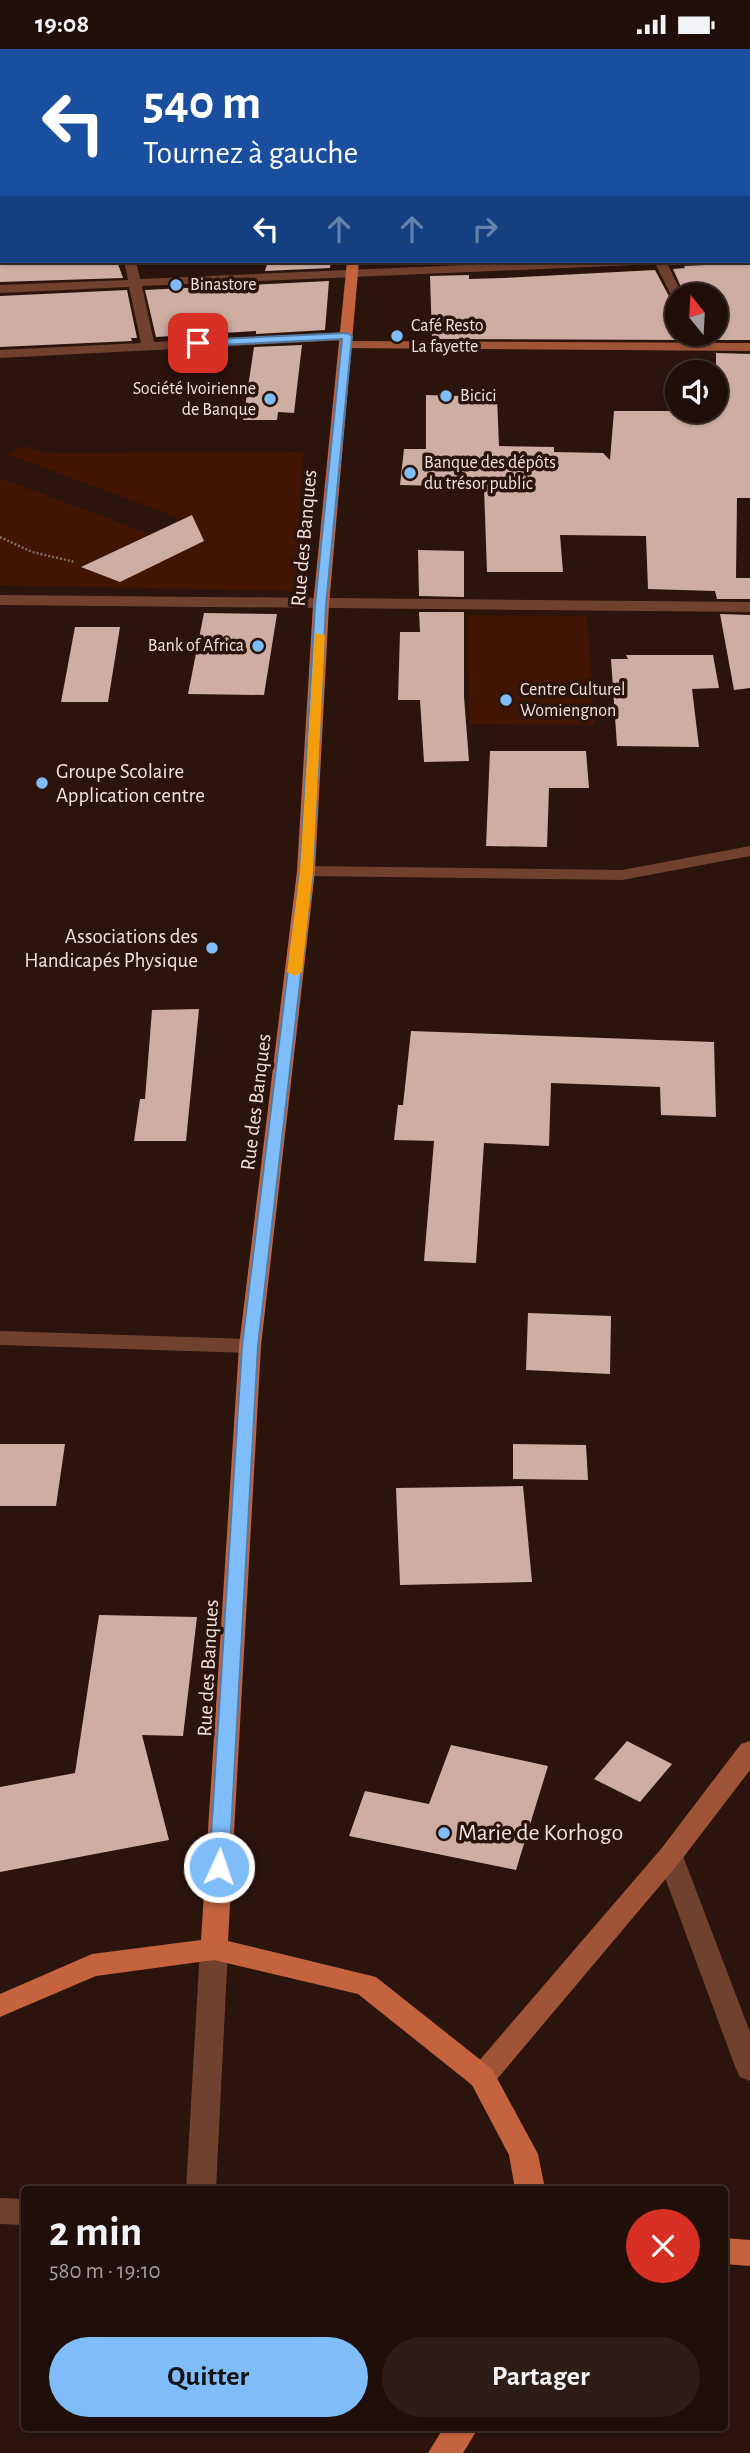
<!DOCTYPE html>
<html lang="fr">
<meta charset="utf-8">
<style>
:root{--surface:#200f09;--page:#2d1d17;--text:#f1f3f6;--muted:#a29c9c;--line:#3d2f2a;--accent:#7fbdfa}
body{margin:0;font-family:"Alegreya Sans",sans-serif;background:var(--page);color:var(--text);height:100vh;display:flex;flex-direction:column;font-size:26px;white-space:nowrap}
*{box-sizing:border-box;margin:0}
p{font-size:23px;color:var(--muted)}
.icon{flex:none;width:38px;height:38px;fill:none;stroke:currentColor;stroke-width:2;stroke-linecap:round;stroke-linejoin:round}
.map{position:relative;flex:1;overflow:hidden}
.panel{position:absolute;left:21px;top:2137px;width:707px;height:245px;display:flex;flex-direction:column;background:var(--surface);border-radius:7px;box-shadow:0 2px 5px #0004,0 0 0 2px var(--line)}
.panel>*{flex:none}
.banner{position:absolute;left:0px;top:0px;width:751px;height:214px;box-shadow:0 2px 5px #0004,0 0 0 2px var(--line);background:#1a4fa0;color:#fff;overflow:hidden}
.needle{width:46px;rotate:342deg}
.buttons{position:absolute;left:665px;top:234px;display:grid;gap:14px}
.buttons a{display:grid;place-items:center;width:63px;height:63px;border-radius:50%;background:var(--surface);box-shadow:0 2px 5px #0004,0 0 0 2px var(--line);font-size:35px}
.pin{position:absolute;display:grid;place-items:center;width:60px;height:60px;color:#fff;margin:-30px;border-radius:14px;box-shadow:0 4px 10px #0006}
.me{position:absolute;width:77px;margin:-38px;rotate:3deg;stroke-linejoin:round;filter:drop-shadow(0 0 5px #0008)}
.turn{display:flex;align-items:center;gap:24px;height:147px;padding:0 28px;font-size:32px}
.turn .icon{width:91px;height:91px;stroke-width:2.5}
.turn b{display:block;font-size:49px;line-height:60px}
.lanes{display:flex;align-items:center;height:66px;padding:0 28px;background:#0003;justify-content:center;gap:35px;direction:ltr}
.lanes .off{opacity:.35}
.round{display:grid;place-items:center;flex:none;width:74px;height:74px;border-radius:37px;background:var(--page)}
.head{display:flex;align-items:center;justify-content:space-between;height:119px;padding:0 28px}
h1{font-size:42px;font-weight:700;line-height:52px}
.action{display:flex;gap:14px;margin-top:auto;padding:14px 28px}
.action a{flex:1;height:80px;border-radius:42px;background:var(--accent);color:#111;font-size:28px;font-weight:700;line-height:80px;text-align:center}
.action a+a{background:var(--page);color:var(--text)}
.status{display:flex;justify-content:space-between;align-items:center;height:49px;padding:0 35px;background:var(--surface);direction:ltr}
.status svg{height:19px;fill:currentColor}
.map>svg:first-child{display:block}
.green{fill:#421503}
.building{fill:#ceaea2}
.lines{fill:none;stroke-linecap:round;stroke-linejoin:round}
.path{stroke:#806c64;stroke-width:2.5;stroke-dasharray:2 2;stroke-linecap:butt}
.lane{fill:#70412f;fill-rule:evenodd}
.street{fill:#70412f;fill-rule:evenodd}
.secondary{fill:#9f5437;fill-rule:evenodd}
.primary{fill:#c4633d;fill-rule:evenodd}
.route{fill:#7fbdfa;stroke:#537ba2;stroke-width:2}
.slow{fill:#f59e0b}
.poi-dot{fill:#7fbdfa;stroke:#2b140c;stroke-width:2.5}
.labels{text-anchor:middle;dominant-baseline:central;stroke-width:7;stroke-linejoin:round;paint-order:stroke}
.far-poi-label{font-size:18px;fill:#f2e1db;stroke:#2b140c;text-anchor:start}
.street-label{font-size:21px;fill:#f2e1db;stroke:#2b140c}
.poi-label{font-size:21px;fill:#f2e1db;stroke:#2b140c;text-anchor:start}
.near-poi-label{font-size:24px;fill:#f2e1db;stroke:#2b140c;text-anchor:start}
</style>
<div class="status"><b>19:08</b><svg viewBox="0 0 49 12"><path d="M0 12V9h3v3zM5 12V6h3v6zM10 12V3h3v9zM15 12V0h3v12zM26 1h20v11H26zM47 4h2v5h-2z"/></svg></div>
<div class="map">
<svg width="750" height="2404" viewBox="0 0 750 2404">
<rect width="100%" height="100%" fill="#2b140c"/>
<!-- green -->
<g class="green">
<path d="M25 397 42 403 58 404 303 403 295 542 0 536V429L150 485 82 517 120 533 201 494 190 473 7 405Z"/>
<path d="M468 566 587 567 595 676 469 675Z"/>
</g>
<!-- building -->
<g class="building">
<path d="M0 212H117L123 229 0 233Z"/>
<path d="M268 212H331L330 219 265 222Z"/>
<path d="M750 214V291H708L706 285H716V247H685L673 220 685 219 684 217Z"/>
<path d="M655 221 671 251 677 253V285H688L690 291 432 290 430 227 469 226V230L503 229Z"/>
<path d="M329 232 325 281 256 285V282L156 288 145 241Z"/>
<path d="M127 241 137 289H131L132 292 0 298V247Z"/>
<path d="M302 296 294 364 278 363 277 371H243L254 298Z"/>
<path d="M716 304 750 305V449H737L736 529H750V550H717L715 542 648 540 646 487 560 486 563 523H487L484 438 400 436 404 400H426V346L497 348 499 397 554 398V403L603 404 610 411 614 362H716Z"/>
<path d="M192 466 204 492 120 533 81 518Z"/>
<path d="M418 501 464 502V548L419 547Z"/>
<path d="M419 563H464V648L469 712 424 713 420 651H398L400 583H420Z"/>
<path d="M204 564 277 565 264 646 188 645Z"/>
<path d="M720 565 750 566V639L734 641Z"/>
<path d="M75 578H120L108 653H61Z"/>
<path d="M626 606H713L719 639 692 640 699 698 617 697 611 610H628Z"/>
<path d="M490 702H586L589 739H549L547 798 486 797Z"/>
<path d="M199 960 186 1092H134L140 1050H145L152 961Z"/>
<path d="M411 982 714 993 716 1068 661 1066 660 1038 551 1034 549 1097 484 1094 476 1214 424 1212 434 1092 394 1091 398 1056H403Z"/>
<path d="M528 1264 611 1267 610 1325 526 1321Z"/>
<path d="M0 1395H65L56 1457H0Z"/>
<path d="M513 1395 586 1396 588 1431 513 1430Z"/>
<path d="M523 1437 532 1533 400 1536 396 1439Z"/>
<path d="M99 1566 197 1568 183 1687 142 1686 169 1791 0 1823V1738L75 1724Z"/>
<path d="M627 1692 672 1715 640 1753 594 1730Z"/>
<path d="M451 1696 548 1717 516 1821 349 1787 365 1742 429 1755Z"/>
</g>
<g class="lines">
<!-- path -->
<path class="path" d="M0 488 32 503 75 513"/>
<!-- lane -->
<g class="lane">
<rect x="0" y="128" width="2" height="7"/>
<path d="M214 1889 224 1892 228 1900 216 2140H186L200 1900 204 1892Z"/>
<path d="M0 2149 24 2150V2176L0 2175Z"/>
</g>
<!-- street -->
<g class="street">
<path d="M87 0H97L98 2H88Z"/>
<rect x="749" y="141" width="1" height="6"/>
<rect x="0" y="177" width="2" height="8"/>
<rect x="749" y="202" width="1" height="8"/>
<path d="M124 212H136L140 230 558 212H641L635 216 142 237 154 293 347 283 353 287 347 291 0 309V301L141 294 129 238 0 244V236L128 231Z"/>
<path d="M654 212H666L683 247H677V251L673 250Z"/>
<path d="M690 285H703L708 298 707 301H697Z"/>
<path d="M0 546 750 553V563L0 556Z"/>
<path d="M750 797V807L622 831 306 827 297 822 306 817 622 821Z"/>
<path d="M0 1282 250 1290 258 1292 261 1297 258 1302 250 1304 0 1296Z"/>
<path d="M670 1797 679 1800 683 1807 750 1983V2032L740 2028 736 2020 657 1807 661 1800Z"/>
</g>
<!-- secondary -->
<g class="secondary">
<path d="M345 292 750 294V302L340 299V293Z"/>
<path d="M750 1692V1721L679 1814 492 2036 482 2040 472 2036 468 2028 472 2020 661 1800 741 1695Z"/>
</g>
<!-- primary -->
<g class="primary">
<rect x="749" y="64" width="1" height="6"/>
<rect x="0" y="107" width="2" height="6"/>
<path d="M347 212H359L329 556 315 822 261 1297 228 1892 376 1928 492 2020 538 2105 545 2140H515L509 2106 472 2036 358 1945 214 1911 96 1927 0 1968V1945L92 1905 201 1891 239 1297 297 822 313 556Z"/>
<path d="M724 2189 750 2191V2217L724 2215Z"/>
<path d="M444 2378H479L463 2404H428Z"/>
</g>
</g>
<!-- route -->
<path class="route" d="M347 284 352 287 326 556 313 822 258 1297 229 1818 226 1824 219 1826 212 1824 209 1818 242 1297 300 822 315 556 342 290 198 297 193 294 198 291Z"/>
<!-- slow -->
<path class="slow" d="M315 584 325 586 313 822 302 923 295 927 287 923 300 822Z"/>
<!-- markers -->
<g class="poi-dot">
<circle cx="176" cy="236" r="7"/>
<circle cx="397" cy="287" r="7"/>
<circle cx="446" cy="347" r="7"/>
<circle cx="270" cy="350" r="7"/>
<circle cx="410" cy="424" r="7"/>
<circle cx="258" cy="597" r="7"/>
<circle cx="506" cy="651" r="7"/>
<circle cx="42" cy="734" r="7"/>
<circle cx="212" cy="899" r="7"/>
<circle cx="444" cy="1784" r="7"/>
</g>
<g class="labels">
<!-- far-poi labels -->
<g class="far-poi-label">
<text x="190" y="236">Binastore</text>
<text x="411" y="277">Café Resto<tspan x="411" dy="21">La fayette</tspan></text>
<text x="256" y="340" text-anchor="end">Société Ivoirienne<tspan x="256" dy="21">de Banque</tspan></text>
<text x="460" y="347">Bicici</text>
<text x="424" y="414">Banque des dépôts<tspan x="424" dy="21">du trésor public</tspan></text>
<text x="244" y="597" text-anchor="end">Bank of Africa</text>
<text x="520" y="641">Centre Culturel<tspan x="520" dy="21">Womiengnon</tspan></text>
</g>
<!-- street labels -->
<g class="street-label">
<text transform="translate(304 489) rotate(-85)">Rue des Banques</text>
<text transform="translate(256 1053) rotate(-83)">Rue des Banques</text>
<text transform="translate(208 1619) rotate(-87)">Rue des Banques</text>
</g>
<!-- poi labels -->
<g class="poi-label">
<text x="56" y="722">Groupe Scolaire<tspan x="56" dy="24">Application centre</tspan></text>
<text x="198" y="887" text-anchor="end">Associations des<tspan x="198" dy="24">Handicapés Physique</tspan></text>
</g>
<!-- near-poi labels -->
<g class="near-poi-label">
<text x="458" y="1784">Marie de Korhogo</text>
</g>
</g>
</svg>
<div class="buttons">
<a><svg class="needle" viewBox="-14 -14 28 28"><path d="M0-13l5 13h-10z" fill="#e53935"/><path d="M0 13l5-13h-10z" fill="#a29c9c"/></svg></a>
<a><svg class="icon" aria-label="sound" viewBox="0 0 24 24"><path d="M4 9h4l5-4v14l-5-4H4zM17 9q2 3 0 6"/></svg></a>
</div>
<div class="pin" style="left:198px;top:294px;background:#d93025"><svg class="icon" aria-label="arrive" viewBox="0 0 24 24"><path d="M6 21V4h12l-3 4 3 4H6"/></svg></div>
<svg class="me" style="left:219px;top:1818px" viewBox="-20 -20 40 40"><circle r="17" fill="#7fbdfa" stroke="#fff" stroke-width="3"/><path d="M0-11L8 9 0 5-8 9z" fill="#fff"/></svg>
<div class="banner">
<div class="turn"><svg class="icon" aria-label="left" viewBox="0 0 24 24"><path d="M17 20v-9H6M10 6l-5 5 5 5"/></svg><div><b>540 m</b>Tournez à gauche</div></div>
<div class="lanes"><svg class="icon" aria-label="left" viewBox="0 0 24 24"><path d="M17 20v-9H6M10 6l-5 5 5 5"/></svg><svg class="icon off" aria-label="ahead" viewBox="0 0 24 24"><path d="M12 20V5M6 11l6-6 6 6"/></svg><svg class="icon off" aria-label="ahead" viewBox="0 0 24 24"><path d="M12 20V5M6 11l6-6 6 6"/></svg><svg class="icon off" aria-label="right" viewBox="0 0 24 24"><path d="M7 20v-9h11M14 6l5 5-5 5"/></svg></div>
</div>
<section class="panel">
<div class="head"><div><h1>2 min</h1><p>580 m · 19:10</p></div><a class="round" style="background:#d93025;color:#fff"><svg class="icon" aria-label="close" viewBox="0 0 24 24"><path d="M6 6l12 12M18 6L6 18"/></svg></a></div>
<div class="action"><a>Quitter</a><a>Partager</a></div>
</section>
</div>
